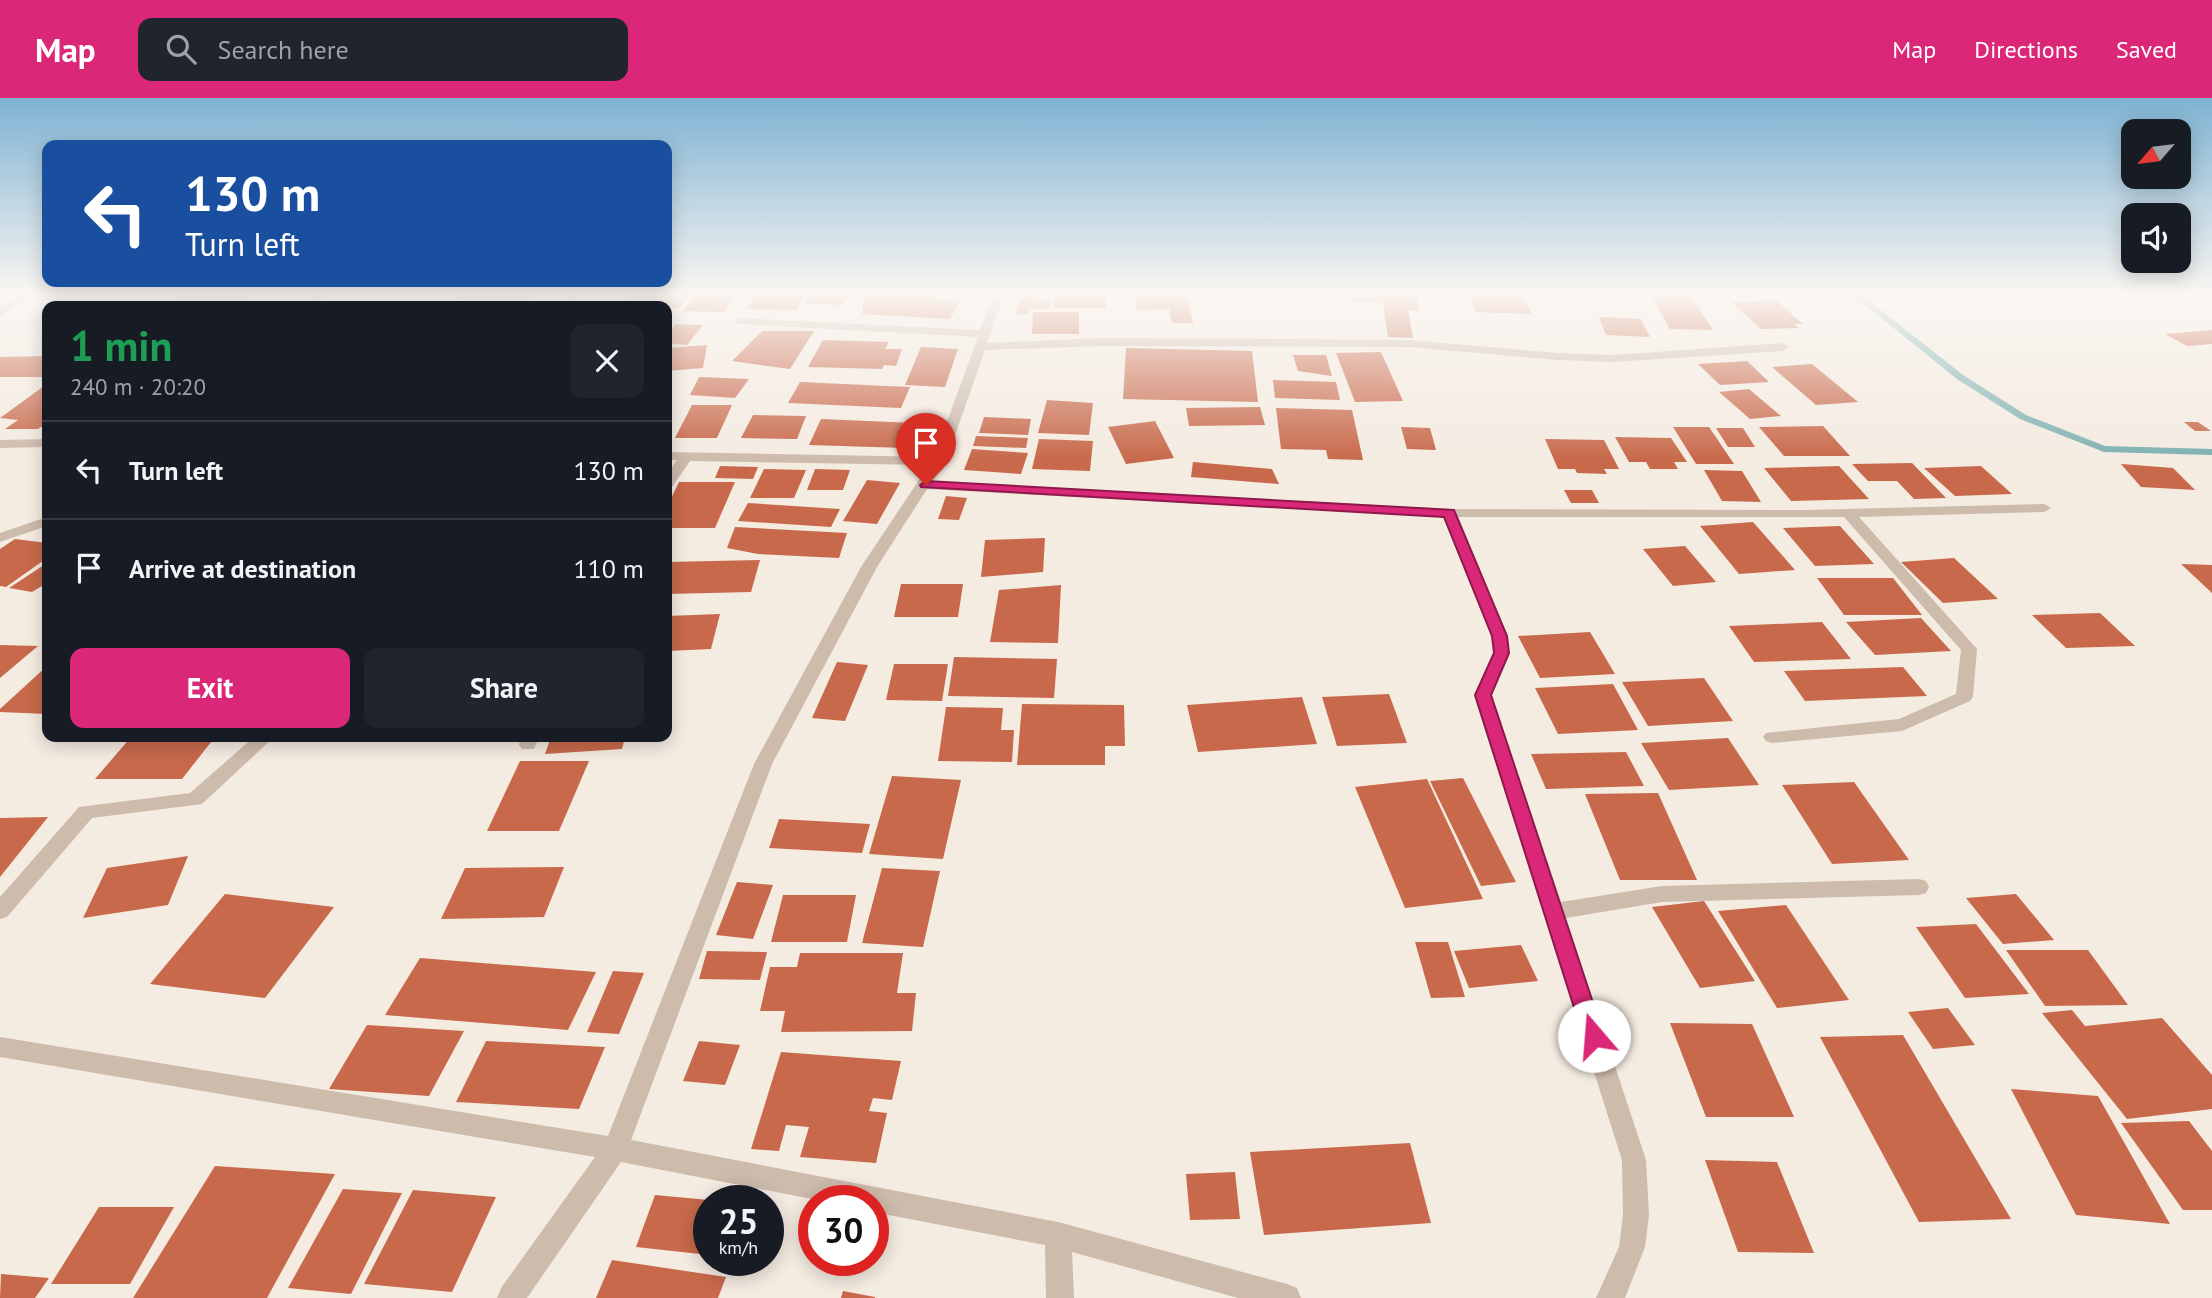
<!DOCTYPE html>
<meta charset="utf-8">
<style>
:root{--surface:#171b24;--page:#20242c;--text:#f1f3f6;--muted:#9ea1a6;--line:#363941;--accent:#db2777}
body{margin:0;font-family:"PT Sans",sans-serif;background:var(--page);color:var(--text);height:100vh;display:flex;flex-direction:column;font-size:26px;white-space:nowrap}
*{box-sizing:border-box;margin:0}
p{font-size:23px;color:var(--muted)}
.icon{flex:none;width:38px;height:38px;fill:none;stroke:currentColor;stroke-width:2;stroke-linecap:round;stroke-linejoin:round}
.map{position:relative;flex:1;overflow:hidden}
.drawer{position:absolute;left:42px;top:203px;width:630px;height:441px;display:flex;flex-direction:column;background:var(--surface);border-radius:14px;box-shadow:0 4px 18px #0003}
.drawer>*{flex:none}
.banner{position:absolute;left:42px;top:42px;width:630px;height:147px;border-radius:14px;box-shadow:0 4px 18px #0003;background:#1a4fa0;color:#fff;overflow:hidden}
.needle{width:46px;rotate:242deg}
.controls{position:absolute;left:2121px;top:21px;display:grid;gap:14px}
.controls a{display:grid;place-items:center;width:70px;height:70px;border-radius:14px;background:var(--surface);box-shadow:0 4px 18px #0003;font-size:35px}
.speed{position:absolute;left:693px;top:1087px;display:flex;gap:14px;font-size:35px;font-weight:700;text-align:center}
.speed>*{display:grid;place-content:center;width:91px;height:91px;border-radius:50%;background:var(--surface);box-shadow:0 4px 18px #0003;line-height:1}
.speed small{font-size:18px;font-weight:400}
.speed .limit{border:10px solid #d22;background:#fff;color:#111}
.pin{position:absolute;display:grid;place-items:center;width:60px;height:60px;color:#fff;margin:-72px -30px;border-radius:50% 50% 50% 0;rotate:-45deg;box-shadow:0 0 7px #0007}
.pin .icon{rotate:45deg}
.me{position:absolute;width:77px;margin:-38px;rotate:342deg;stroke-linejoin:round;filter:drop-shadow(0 0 5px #0008)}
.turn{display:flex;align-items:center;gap:24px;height:147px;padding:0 28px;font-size:32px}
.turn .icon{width:91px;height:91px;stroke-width:2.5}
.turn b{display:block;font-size:49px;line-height:60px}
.round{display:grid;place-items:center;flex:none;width:74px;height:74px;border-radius:14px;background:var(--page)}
.overview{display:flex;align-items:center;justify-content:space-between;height:119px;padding:0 28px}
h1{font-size:42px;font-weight:600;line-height:52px;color:#1e9e55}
.button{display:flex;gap:14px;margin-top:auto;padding:14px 28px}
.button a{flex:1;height:80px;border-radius:14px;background:var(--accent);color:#fff;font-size:28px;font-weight:600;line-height:80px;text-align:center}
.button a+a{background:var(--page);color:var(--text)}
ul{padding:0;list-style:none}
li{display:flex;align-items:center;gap:21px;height:98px;padding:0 28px;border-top:2px solid var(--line)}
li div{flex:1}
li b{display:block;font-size:26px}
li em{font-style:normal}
header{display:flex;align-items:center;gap:42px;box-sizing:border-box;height:98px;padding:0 35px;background:var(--accent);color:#fff}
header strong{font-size:33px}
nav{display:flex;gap:38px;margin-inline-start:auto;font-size:24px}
.search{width:490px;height:63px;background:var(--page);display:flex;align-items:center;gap:18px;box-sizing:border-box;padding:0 24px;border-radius:14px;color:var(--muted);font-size:26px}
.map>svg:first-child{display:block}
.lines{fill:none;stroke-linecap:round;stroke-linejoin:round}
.stream{fill:#7fb0b2;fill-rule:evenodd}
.building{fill:#c8694b}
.street{fill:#cdbbac;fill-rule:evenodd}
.route{fill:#db2777;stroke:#8e194d;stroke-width:2}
</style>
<header>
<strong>Map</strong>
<div class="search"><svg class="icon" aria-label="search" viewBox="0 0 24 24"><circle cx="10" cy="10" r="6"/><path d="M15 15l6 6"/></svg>Search here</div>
<nav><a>Map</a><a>Directions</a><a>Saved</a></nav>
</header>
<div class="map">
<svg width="2212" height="1200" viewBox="0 0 2212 1200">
<rect width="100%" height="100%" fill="#f4ebe1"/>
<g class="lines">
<!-- stream -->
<path class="stream" d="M1849 194H1858L1963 277 2026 317 2105 348 2212 351V357L2104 354 2020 321 1957 281Z"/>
</g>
<!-- building -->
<g class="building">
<path d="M186 194H251L236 207 169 208Z"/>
<path d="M465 194H540L514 208H491L454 200Z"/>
<path d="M635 194H681L690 195 679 210 624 208Z"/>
<path d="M696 194H737L724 214 683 213Z"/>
<path d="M757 194H765L806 195 797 212 747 211Z"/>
<path d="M1056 194H1106V210H1054Z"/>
<path d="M1134 194H1186L1193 225H1172L1169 211 1137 212Z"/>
<path d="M1207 194H1254L1255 198 1207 197Z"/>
<path d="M1351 194H1416L1419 213 1408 212 1413 240 1388 239 1383 205 1352 203Z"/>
<path d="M1649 194H1688L1713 232 1670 231Z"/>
<path d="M1470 195 1523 197 1531 216 1476 214Z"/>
<path d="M864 196 960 202 950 221 862 216Z"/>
<path d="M809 197 849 198 844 207 805 206Z"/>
<path d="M1020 200 1052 201 1049 211H1029L1027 217 1016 216Z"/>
<path d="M1776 202 1803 226H1794L1799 230 1761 231 1731 204Z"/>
<path d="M414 204 411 208H353L356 205Z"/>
<path d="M1033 214H1079V236H1032Z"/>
<path d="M1599 219 1641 221 1650 239 1606 237Z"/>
<path d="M676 226 703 227 687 247 667 245V236Z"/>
<path d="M2212 232V246L2187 248 2165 236Z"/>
<path d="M762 233H814L790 271 732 263Z"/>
<path d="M823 242 889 244 885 251H902L896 268 884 267 882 271 808 269Z"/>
<path d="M707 247 703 270 667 273V250Z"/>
<path d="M921 249 958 251 945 289 905 287Z"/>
<path d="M1126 250 1252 253 1258 304 1123 301Z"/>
<path d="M1381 254 1403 303 1355 304 1336 255Z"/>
<path d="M1293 257H1326L1332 278 1298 273Z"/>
<path d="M47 258V275L43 279H0V259Z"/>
<path d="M1747 263 1769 284 1720 287 1698 266Z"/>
<path d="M1812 266 1858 304 1816 307 1772 269Z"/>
<path d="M699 279 749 281 735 300 690 297Z"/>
<path d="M1273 282 1336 284 1340 302 1275 300Z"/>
<path d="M800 284 910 289 901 310 788 305Z"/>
<path d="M44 288H47V325L38 331H5L18 322 0 320Z"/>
<path d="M1749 291 1781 318 1750 321 1719 294Z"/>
<path d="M1047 302 1093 305 1089 337 1038 335Z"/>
<path d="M692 307H732L717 340H675Z"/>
<path d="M1260 309 1265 327 1189 328 1186 310Z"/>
<path d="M1276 310 1352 312 1363 362 1328 361 1326 352 1281 351Z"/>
<path d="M753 317 806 318 797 341 741 340Z"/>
<path d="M984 319 1031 321 1028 337 979 335Z"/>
<path d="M821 321 915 325 906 350 809 347Z"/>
<path d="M1155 323 1174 360 1126 366 1108 329Z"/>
<path d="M2184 324H2198L2211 333H2195Z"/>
<path d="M1823 328 1850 358H1784L1759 329Z"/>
<path d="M1401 329 1430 330 1436 352 1407 351Z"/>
<path d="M1673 329H1709L1734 366H1696Z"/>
<path d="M1716 330H1743L1755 349H1728Z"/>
<path d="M976 338 1028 340 1026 350 973 348Z"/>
<path d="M1615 339 1671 340 1687 364H1674L1678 371H1650L1646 364H1629Z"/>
<path d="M1039 341 1093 343 1090 373 1032 371Z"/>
<path d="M1545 341 1604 342 1619 371H1604L1607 376 1577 375 1575 371H1558Z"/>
<path d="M972 351 1028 355 1021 376 964 372Z"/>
<path d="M1193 364 1272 371 1279 386 1191 379Z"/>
<path d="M1912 365 1946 400 1914 401 1897 383H1868L1852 366Z"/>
<path d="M2121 366 2173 370 2195 392 2141 389Z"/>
<path d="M720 368 758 369 753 381 715 380Z"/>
<path d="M1839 368 1869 401 1791 403 1764 370Z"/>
<path d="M1981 368 2012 396 1955 398 1924 370Z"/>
<path d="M764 371 806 372 794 400H750Z"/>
<path d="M815 371 850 372 843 392H807Z"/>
<path d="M1704 372 1742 373 1761 404 1722 403Z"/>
<path d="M867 382 900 385 877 426 843 423Z"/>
<path d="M679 384H735L715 430H667V409Z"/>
<path d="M1564 392H1592L1599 405H1571Z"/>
<path d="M946 398 967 400 959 422 938 421Z"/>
<path d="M748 405 840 411 831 429 738 423Z"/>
<path d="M1753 424 1795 472 1739 476 1700 428Z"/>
<path d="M1840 428 1874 466 1815 468 1783 430Z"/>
<path d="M735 429 847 435 839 460 758 456 727 450Z"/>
<path d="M1045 440 1043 474 981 479 985 442Z"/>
<path d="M15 441 47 445V460L6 489 0 488V451Z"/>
<path d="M1685 448 1716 484 1673 488 1643 451Z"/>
<path d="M1954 460 1998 501 1943 505 1901 464Z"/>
<path d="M760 462 751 494 667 496V464Z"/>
<path d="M47 465V485L32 494 9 490Z"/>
<path d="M2181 466 2212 467V495Z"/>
<path d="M1817 480H1893L1922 517H1844Z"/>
<path d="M901 486H963L958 519H894Z"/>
<path d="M1061 487 1058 545 990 544 999 492Z"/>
<path d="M2100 515 2135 548 2066 550 2032 517Z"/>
<path d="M720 516 711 551 667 553V518Z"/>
<path d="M1921 520 1951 553 1875 557 1846 524Z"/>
<path d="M1822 524 1851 561 1754 564 1729 528Z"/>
<path d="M1590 534 1615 576 1540 580 1518 538Z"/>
<path d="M0 547 38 548 0 580Z"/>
<path d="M954 559 1057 561 1054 600 948 598Z"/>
<path d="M837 564 868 567 845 623 812 620Z"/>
<path d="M894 566H948L942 603 886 602Z"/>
<path d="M47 568V616L0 614V611Z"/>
<path d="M1903 569 1927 598 1805 603 1784 573Z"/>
<path d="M1704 580 1733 623 1648 628 1622 584Z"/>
<path d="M1613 586 1638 632 1558 636 1535 590Z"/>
<path d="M1389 596 1407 645 1337 648 1322 599Z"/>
<path d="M1302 599 1317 646 1198 654 1187 607Z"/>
<path d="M1022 606 1124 607 1125 648H1105V667H1017Z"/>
<path d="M946 609 1003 610 1001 632H1014L1012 664 938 663Z"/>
<path d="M131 639H215L182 681H95Z"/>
<path d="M551 639H625L622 651 545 656Z"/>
<path d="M1728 640 1759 687 1669 692 1641 645Z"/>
<path d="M1626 654 1644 688 1546 691 1531 656Z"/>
<path d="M520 663H589L559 733H487Z"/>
<path d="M892 678 961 682 943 761 869 756Z"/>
<path d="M1463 680 1516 784 1481 788 1430 683Z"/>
<path d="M1427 681 1483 801 1405 810 1355 689Z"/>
<path d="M1854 684 1909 762 1832 766 1782 687Z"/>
<path d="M1658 695 1697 782H1620L1585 696Z"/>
<path d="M48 719 0 779V720Z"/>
<path d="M779 721 870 726 862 755 769 750Z"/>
<path d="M188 758 168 807 83 820 107 770Z"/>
<path d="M564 769 544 819 441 821 465 770Z"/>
<path d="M882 770 940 773 923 849 862 845Z"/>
<path d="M737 784 773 787 753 841 716 837Z"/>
<path d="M225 796 334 809 265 900 150 886Z"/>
<path d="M2016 796 2054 842 2003 846 1966 800Z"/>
<path d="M783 797H856L847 844H771Z"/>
<path d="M1704 803 1755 883 1700 890 1652 809Z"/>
<path d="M1786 807 1849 902 1777 910 1718 813Z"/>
<path d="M1976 826 2029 896 1965 900 1916 829Z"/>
<path d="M1415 844H1448L1465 899 1431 900Z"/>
<path d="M1521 847 1538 883 1469 890 1454 853Z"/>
<path d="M2006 852H2088L2128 907 2045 908Z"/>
<path d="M707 853 767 854 760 882 699 881Z"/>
<path d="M800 855H903L897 895H916L912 933 781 934 785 913H760L770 869H797Z"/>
<path d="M420 860 596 874 568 932 385 917Z"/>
<path d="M613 873 644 875 619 936 587 934Z"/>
<path d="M1948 910 1975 947 1933 951 1908 914Z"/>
<path d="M2072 912 2085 928 2162 920 2212 977V1011L2127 1021 2042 915Z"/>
<path d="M1670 925 1752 926 1794 1019H1706Z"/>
<path d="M367 927 464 933 429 998 329 991Z"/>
<path d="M1903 937 2011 1121 1919 1124 1820 939Z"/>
<path d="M486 943 605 949 579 1011 456 1004Z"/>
<path d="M699 943 740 947 725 987 683 983Z"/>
<path d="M781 954 901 963 892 1002 873 1000 869 1013 887 1015 876 1065 800 1059 809 1029 786 1027 779 1053 751 1051Z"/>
<path d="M2011 991 2098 998 2170 1126 2076 1117Z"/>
<path d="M2189 1023 2212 1053V1112H2183L2121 1025Z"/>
<path d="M1410 1045 1431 1125 1264 1137 1250 1054Z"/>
<path d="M1705 1062 1777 1064 1814 1155 1738 1154Z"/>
<path d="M215 1068 335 1076 267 1200H133Z"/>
<path d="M1235 1074 1240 1121 1190 1122 1186 1076Z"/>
<path d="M343 1091 402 1095 351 1196 288 1190Z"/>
<path d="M413 1092 496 1099 452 1194 364 1186Z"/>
<path d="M655 1097 709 1102V1157L636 1149Z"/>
<path d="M99 1109H174L130 1186H51Z"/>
<path d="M612 1162 726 1179 718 1200H596Z"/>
<path d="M1 1176 49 1180 35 1200H0Z"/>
<path d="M843 1193 875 1199V1200H841Z"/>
</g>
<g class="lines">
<!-- street -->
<g class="street">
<path d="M26 194H39L0 218V210Z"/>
<path d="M319 194H331L318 208H307Z"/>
<path d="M570 194H582L569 208H558Z"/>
<path d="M994 194H1005L987 245 1102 240 1409 242 1557 255 1612 257 1783 245 1789 249 1783 253 1612 264 1557 262 1409 249 1102 248 985 252 946 363 933 383 1449 411 1806 412 2044 406 2051 410 2044 414 1859 419 1977 551 1973 599 1970 603 1902 633 1772 645 1766 643 1763 639 1766 635 1899 621 1956 596 1961 552 1844 419H1458L1507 538 1510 555 1492 597 1561 804 1662 788 1919 781 1926 783 1929 789 1926 795 1919 797 1662 804 1566 820 1646 1062 1649 1117 1645 1149 1625 1200H1596L1619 1149 1623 1117 1622 1062 1474 597 1494 555 1491 538 1443 419 927 391 877 469 772 666 631 1042 1058 1124 1287 1186 1297 1190 1301 1200H1238L1072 1154 1074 1200H1046L1045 1147 873 1114V1102H817L621 1064 527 1200H497L501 1190 595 1059 0 959V939L608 1038 754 666 861 469 929 367 690 363 672 389 667 390V376L677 362H667V354L934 359 978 239 739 226 733 223 739 220 980 232Z"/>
<path d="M47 341V349L0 350V342Z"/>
<path d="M47 419V428L0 444V435Z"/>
<path d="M254 639H274L202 706 92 720 7 819 0 821V799L79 709 190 695Z"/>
<path d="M521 639H539L534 651H522L519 647Z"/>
</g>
</g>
<!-- sky -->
<linearGradient id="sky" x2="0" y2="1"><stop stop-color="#7eb2d2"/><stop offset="0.54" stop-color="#faf6f2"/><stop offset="1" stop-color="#faf6f2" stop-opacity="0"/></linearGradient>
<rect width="2212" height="362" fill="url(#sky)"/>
<!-- route -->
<path class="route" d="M926 383 1454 412 1507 538 1509 555 1491 597 1604 938 1601 945 1594 947 1586 945 1583 938 1475 597 1494 555 1492 538 1444 419 921 389 920 387Z"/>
</svg>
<div class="controls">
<a><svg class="needle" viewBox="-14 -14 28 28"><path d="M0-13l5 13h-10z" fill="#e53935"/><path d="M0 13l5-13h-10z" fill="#9ea1a6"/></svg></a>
<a><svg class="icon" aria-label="sound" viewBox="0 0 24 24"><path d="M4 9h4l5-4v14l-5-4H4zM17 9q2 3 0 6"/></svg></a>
</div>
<div class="speed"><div>25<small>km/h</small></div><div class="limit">30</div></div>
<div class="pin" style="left:926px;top:387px;background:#d93025"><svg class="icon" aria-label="arrive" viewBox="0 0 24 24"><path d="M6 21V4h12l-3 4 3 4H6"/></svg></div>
<svg class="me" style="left:1594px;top:938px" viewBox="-20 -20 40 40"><circle r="19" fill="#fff"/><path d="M0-13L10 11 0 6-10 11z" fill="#db2777"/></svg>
<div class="banner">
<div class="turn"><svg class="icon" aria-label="left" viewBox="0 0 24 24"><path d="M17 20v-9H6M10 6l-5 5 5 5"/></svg><div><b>130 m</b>Turn left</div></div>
</div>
<section class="drawer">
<div class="overview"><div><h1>1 min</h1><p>240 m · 20:20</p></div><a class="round"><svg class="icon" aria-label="close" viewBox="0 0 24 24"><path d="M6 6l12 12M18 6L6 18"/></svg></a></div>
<ul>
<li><svg class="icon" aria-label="left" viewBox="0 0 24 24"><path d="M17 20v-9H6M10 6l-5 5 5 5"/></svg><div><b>Turn left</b></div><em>130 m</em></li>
<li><svg class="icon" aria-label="arrive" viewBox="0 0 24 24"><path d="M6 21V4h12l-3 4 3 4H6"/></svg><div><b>Arrive at destination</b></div><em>110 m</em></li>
</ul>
<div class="button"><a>Exit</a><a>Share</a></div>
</section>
</div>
